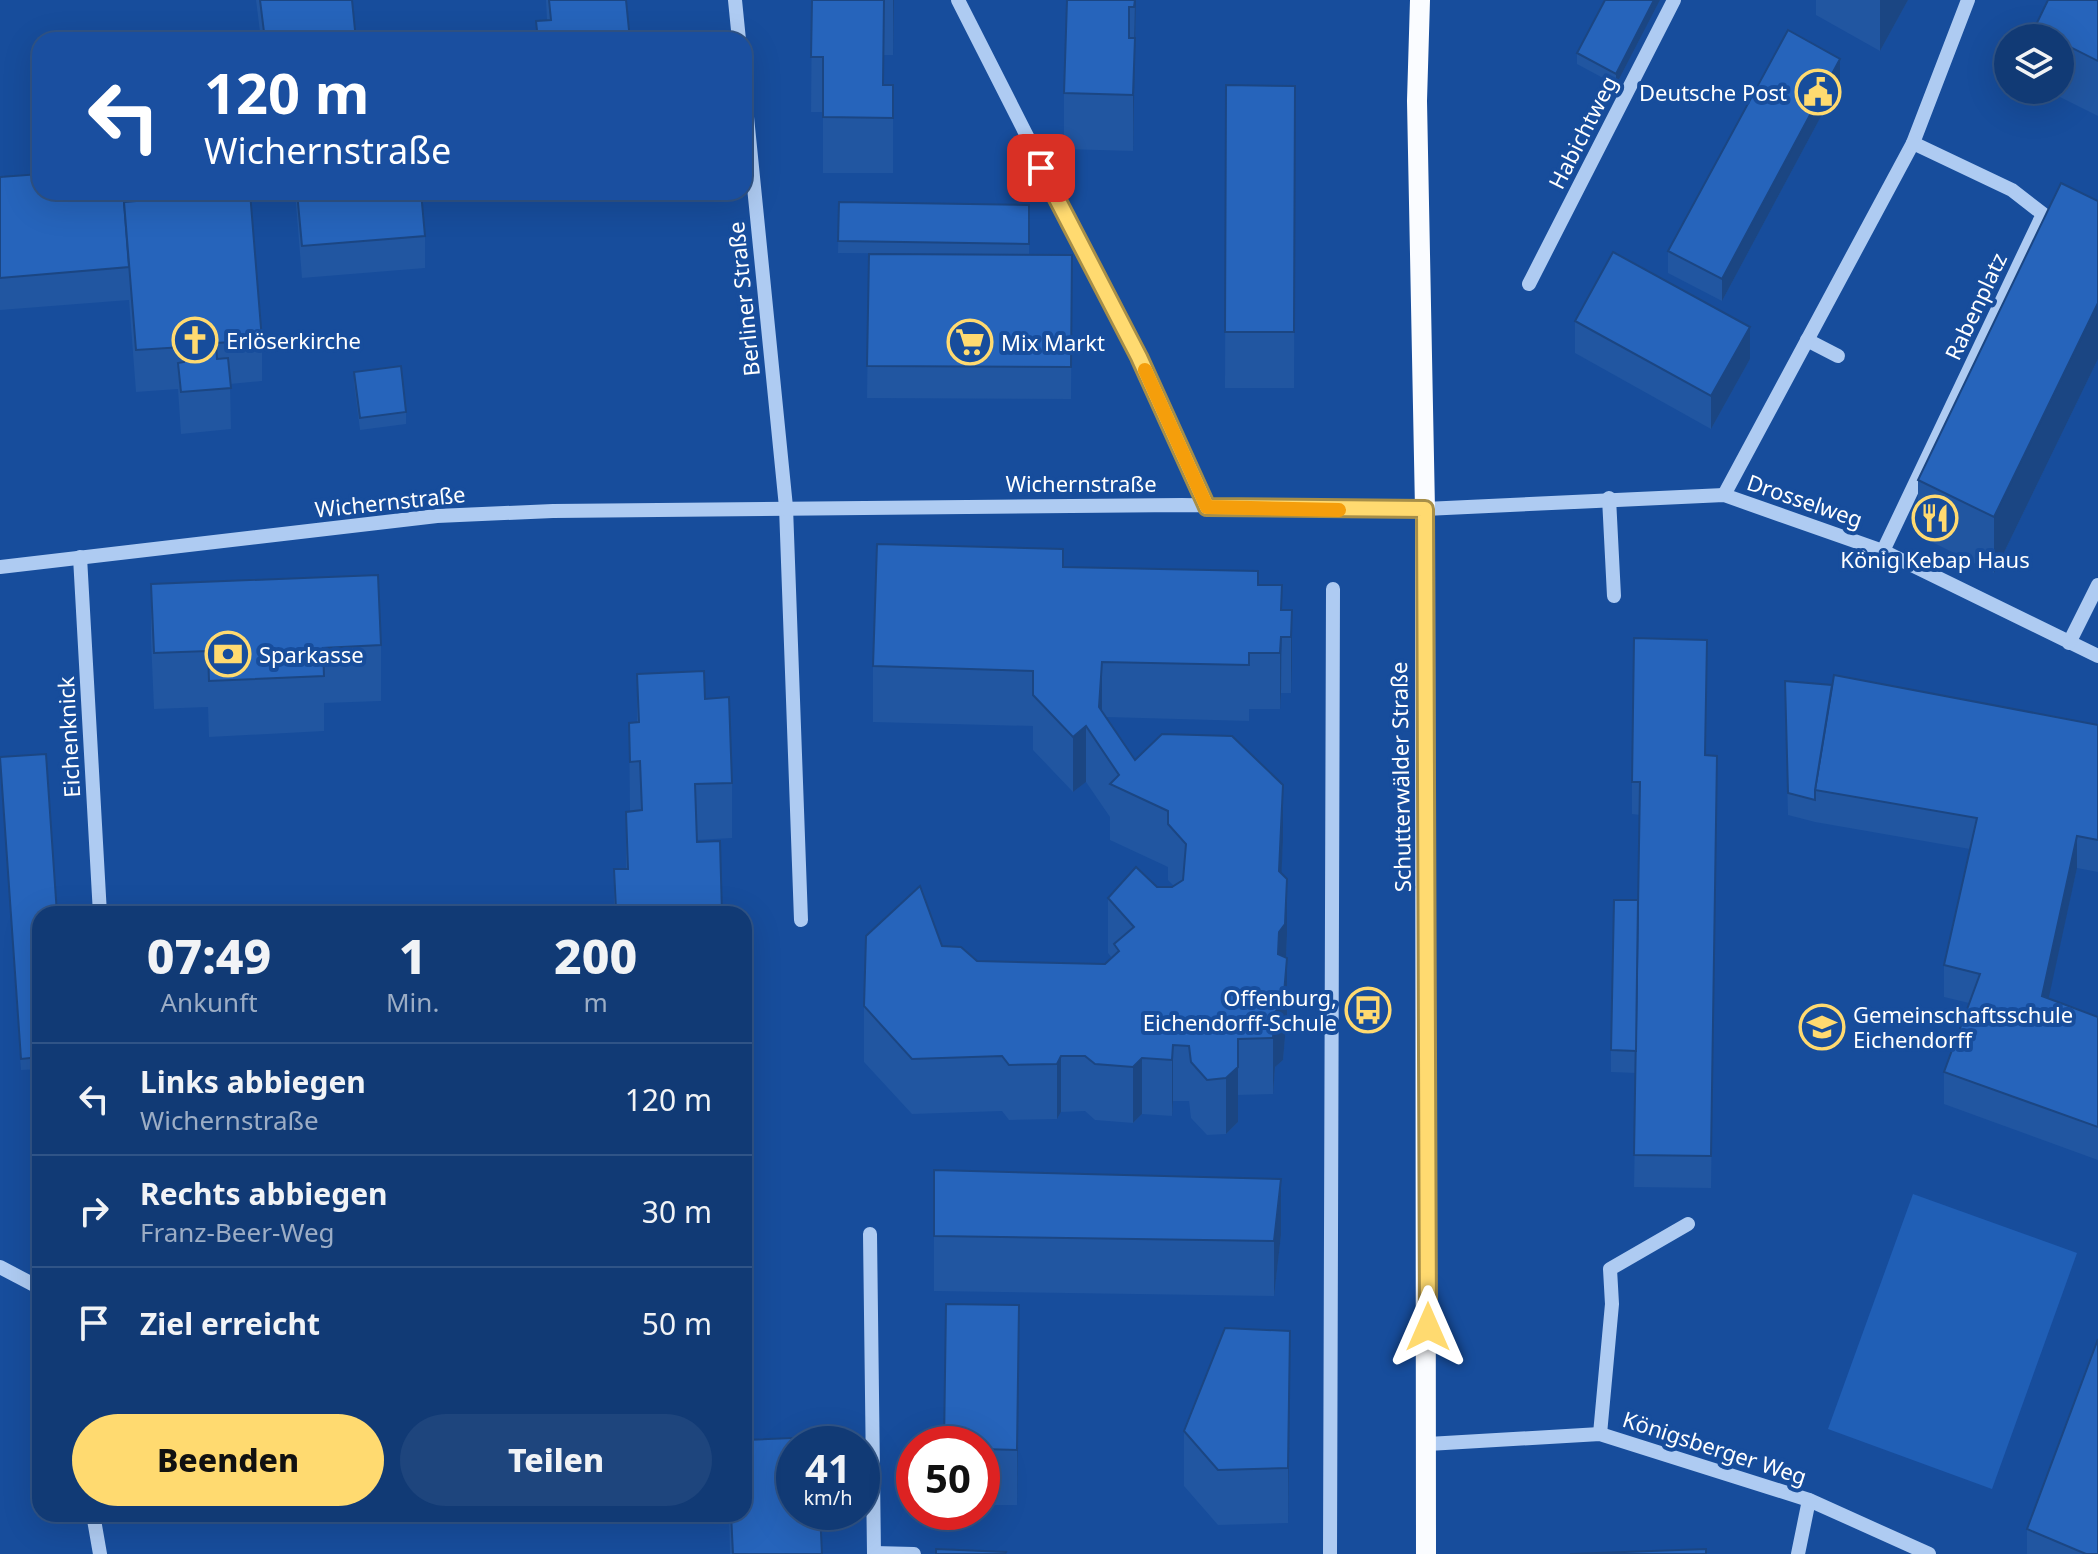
<!DOCTYPE html>
<html lang="de">
<meta charset="utf-8">
<style>
:root{--surface:#113a75;--page:#1e457d;--text:#f1f3f6;--muted:#9cadc5;--line:#305487;--accent:#ffda70}
body{margin:0;font-family:"Noto Sans",sans-serif;background:var(--page);color:var(--text);height:100vh;display:flex;flex-direction:column;font-size:30px;white-space:nowrap}
*{box-sizing:border-box;margin:0}
p{font-size:26px;color:var(--muted)}
.icon{flex:none;width:44px;height:44px;fill:none;stroke:currentColor;stroke-width:2;stroke-linecap:round;stroke-linejoin:round}
.map{position:relative;flex:1;overflow:hidden}
.sheet{position:absolute;left:32px;top:906px;width:720px;height:616px;display:flex;flex-direction:column;background:var(--surface);border-radius:24px;box-shadow:0 8px 32px #0002,0 0 0 2px var(--line)}
.sheet>*{flex:none}
.top-card{position:absolute;left:32px;top:32px;width:720px;height:168px;border-radius:24px;box-shadow:0 8px 32px #0002,0 0 0 2px var(--line);background:#1a4fa0;color:#fff;overflow:hidden}
.tools{position:absolute;left:1994px;top:24px;display:grid;gap:16px}
.tools a{display:grid;place-items:center;width:80px;height:80px;border-radius:50%;background:var(--surface);box-shadow:0 8px 32px #0002,0 0 0 2px var(--line);font-size:40px}
.speed{position:absolute;left:776px;top:1426px;display:flex;gap:16px;font-size:40px;font-weight:700;text-align:center}
.speed>*{display:grid;place-content:center;width:104px;height:104px;border-radius:50%;background:var(--surface);box-shadow:0 8px 32px #0002,0 0 0 2px var(--line);line-height:1}
.speed small{font-size:20px;font-weight:400}
.speed .limit{border:12px solid #d22;background:#fff;color:#111}
.pin{position:absolute;display:grid;place-items:center;width:68px;height:68px;color:#fff;margin:-34px;border-radius:16px;box-shadow:0 4px 12px #0006}
.me{position:absolute;width:88px;margin:-44px;rotate:0deg;stroke-linejoin:round;filter:drop-shadow(0 0 6px #0008)}
.turn{display:flex;align-items:center;gap:28px;height:168px;padding:0 40px;font-size:36px}
.turn .icon{width:104px;height:104px;stroke-width:2.5}
.turn b{display:block;font-size:56px;line-height:68px}
.eta{display:flex;justify-content:space-evenly;align-items:center;height:136px;text-align:center}
.eta b{font-size:48px;font-weight:800;line-height:56px}
.button{display:flex;gap:16px;margin-top:auto;padding:16px 40px}
.button a{flex:1;height:92px;border-radius:48px;background:var(--accent);color:#111;font-size:32px;font-weight:800;line-height:92px;text-align:center}
.button a+a{background:var(--page);color:var(--text)}
ul{padding:0;list-style:none}
li{display:flex;align-items:center;gap:24px;height:112px;padding:0 40px;border-top:2px solid var(--line)}
li div{flex:1}
li b{display:block;font-size:30px}
li em{font-style:normal}
.map>svg:first-child{display:block}
.green{fill:#205fb6}
.lines{fill:none;stroke-linecap:round;stroke-linejoin:round}
.minor{stroke:#aecbf2;stroke-width:14}
.major{stroke:#fafcff;stroke-width:20}
.wall{fill:#2156a1}
.shaded-wall{fill:#1b4683}
.building{fill:#2664bb;stroke:#1b4683;stroke-width:2}
.route-casing{stroke:#a68e49;stroke-width:20}
.route{stroke:#ffda70;stroke-width:14}
.slow{stroke:#f59e0b;stroke-width:14}
.labels{text-anchor:middle;dominant-baseline:central;stroke-width:8;stroke-linejoin:round;paint-order:stroke}
.poi-label{font-size:22px;fill:#fff;stroke:#174d9c;text-anchor:start}
.street-label{font-size:22px;fill:#fff;stroke:#174d9c}
</style>
<div class="map">
<svg width="2098" height="1554" viewBox="0 0 2098 1554">
<rect width="100%" height="100%" fill="#174d9c"/>
<!-- green -->
<path class="green" d="M1913 1194 2077 1253 1992 1489 1828 1429Z"/>
<g class="lines">
<!-- minor -->
<g class="minor">
<path d="M735 0 739 40"/>
<path d="M958 0 1139 357 1207 507"/>
<path d="M744 87 786 507 801 920"/>
<path d="M1913 143 1968 0"/>
<path d="M1529 284 1674 0"/>
<path d="M1807 340 1838 356"/>
<path d="M1724 495 1913 143 2012 190 2043 214 1883 551"/>
<path d="M1609 498 1614 596"/>
<path d="M80 557 100 914"/>
<path d="M0 567 437 516 553 511 1182 505 1425 509 1724 495 1883 551 2098 656"/>
<path d="M2069 643 2098 585"/>
<path d="M870 1234 874 1554"/>
<path d="M0 1267 40 1288"/>
<path d="M1600 1434 1612 1304 1610 1269 1688 1224"/>
<path d="M1428 1444 1600 1434 1809 1500 1929 1554"/>
<path d="M93 1514 100 1554"/>
<path d="M874 1553 914 1554"/>
<path d="M1330 1554 1333 589"/>
<path d="M1798 1554 1809 1500"/>
</g>
<!-- major -->
<path class="major" d="M1420 0 1417 101 1425 509 1426 1554"/>
</g>
<!-- wall -->
<g class="wall">
<path d="M256 0H352L356 40H261Z"/>
<path d="M546 0H626L630 40H536V21L547 20Z"/>
<path d="M812 0H894L893 55H884V85L893 118V173H823V112H811Z"/>
<path d="M1136 0 1133 151 1064 149V93Z"/>
<path d="M1605 0H1660L1616 85 1577 64V53Z"/>
<path d="M1816 0H1908L1880 51 1816 15Z"/>
<path d="M2098 0V116L2046 90H2060V38H2034V29Z"/>
<path d="M1840 81 1722 301 1668 273V251Z"/>
<path d="M1226 85 1295 86 1294 388H1225Z"/>
<path d="M0 177 157 199 262 340V381L230 384 231 429 181 434 178 389 136 392 129 300 0 310Z"/>
<path d="M295 192H421L425 236V268L302 278Z"/>
<path d="M2098 201V359L1994 573 1918 535V480Z"/>
<path d="M839 202 1029 205V255H1072L1071 399 867 398 869 254H983L838 253Z"/>
<path d="M1575 321 1750 359 1711 429 1575 353Z"/>
<path d="M354 372 406 412V424L360 430 354 383Z"/>
<path d="M1063 567 1258 585 1282 610H1292L1291 693H1281L1280 709H1249V721L1106 717 1135 760 1283 840 1281 873 1287 934 1286 958 1287 1014 1283 1060 1275 1067 1273 1094 1238 1095V1122L1226 1134 1207 1135 1191 1118 1189 1101H1173L1172 1116 1142 1114 1133 1123 1095 1120 1085 1111 1061 1112 1057 1119 1009 1120 1002 1111 912 1114 864 1062V1006L942 946 977 961 1105 964 1112 958 1108 953V898L1157 887H1172L1174 886 1168 880V867L1110 840V817L1086 782 1073 792 1033 750V726L873 722V666Z"/>
<path d="M151 584 381 645V701L324 703V731L209 737 208 707 154 709 151 640Z"/>
<path d="M1707 672 1706 755 1717 756 1711 1188 1634 1187 1636 1073 1611 1072V1050L1638 900 1640 815 1632 814V782Z"/>
<path d="M637 674 705 699 732 783V838L697 840 722 914H614V869H626V812L630 811 629 723 637 722Z"/>
<path d="M1785 703 2098 725V872L2077 868 2048 999 2098 1017V1160L1944 1104V1072L1969 1003 1944 997V965L1970 849 1815 822 1788 815Z"/>
<path d="M0 757 40 914V1069L21 1070Z"/>
<path d="M934 1170 1281 1235 1274 1296 934 1291Z"/>
<path d="M1019 1361 1017 1505H982V1444Z"/>
<path d="M1290 1386 1288 1523 1218 1525 1184 1486V1431Z"/>
<path d="M729 1514H744L822 1554H730Z"/>
<path d="M2027 1529 2098 1554H2027Z"/>
</g>
<!-- shaded-wall -->
<g class="shaded-wall">
<path d="M893 0H894L893 55Z"/>
<path d="M1135 0H1136L1133 151V95Z"/>
<path d="M1654 0H1660L1616 85V74Z"/>
<path d="M1880 0H1908L1880 51Z"/>
<path d="M1840 59V81L1722 301V279Z"/>
<path d="M2098 303V359L1994 573V517Z"/>
<path d="M1750 327V359L1711 429V396Z"/>
<path d="M1282 585 1281 693 1280 709V653Z"/>
<path d="M1292 610V665L1291 693V637Z"/>
<path d="M1102 662V717L1099 707Z"/>
<path d="M1086 726V782L1073 792V737Z"/>
<path d="M1283 785V840L1279 927V871Z"/>
<path d="M2077 836V868L2042 1029V996Z"/>
<path d="M1287 879V934L1285 980 1279 987V932Z"/>
<path d="M1287 958V1014L1283 1060 1275 1067 1273 1094V1038L1275 1012Z"/>
<path d="M1173 1045V1101L1172 1116V1060Z"/>
<path d="M1061 1056V1112L1057 1119V1064Z"/>
<path d="M1142 1058V1114L1133 1123V1067Z"/>
<path d="M1238 1067V1122L1226 1134V1078Z"/>
<path d="M1281 1179V1235L1274 1296V1241Z"/>
<path d="M1019 1305V1361L1017 1505V1450Z"/>
<path d="M1290 1331V1386L1288 1523V1468Z"/>
</g>
<!-- building -->
<g class="building">
<path d="M260 0H352L356 40H265Z"/>
<path d="M549 0H626L630 40H538L536 21 551 20Z"/>
<path d="M812 0H884L883 85H893V118L823 117V57H811Z"/>
<path d="M1067 0H1135L1134 7H1129V38H1135L1133 95 1064 93Z"/>
<path d="M1605 0H1654L1616 74 1577 53Z"/>
<path d="M2048 0H2098V61L2060 42V38H2053L2034 29Z"/>
<path d="M1788 30 1840 59 1722 279 1668 251Z"/>
<path d="M1226 85 1295 86 1294 332H1225Z"/>
<path d="M40 174V192H157V199L124 202 129 267 0 278V177Z"/>
<path d="M2061 183 2098 201V303L1994 517 1918 480Z"/>
<path d="M250 192 262 340 216 343 217 359 228 358 231 388 181 392 178 363 184 362 183 347 136 350 124 202Z"/>
<path d="M297 192H421L425 236 302 246Z"/>
<path d="M839 202 1029 205V244L838 241Z"/>
<path d="M1613 252 1750 327 1711 396 1575 321Z"/>
<path d="M869 254 1072 255 1071 367 867 366Z"/>
<path d="M401 366 406 412 360 418 354 372Z"/>
<path d="M877 544 1063 549V567L1258 571V585H1282L1281 610H1292L1291 637H1281L1280 653H1249V665L1102 662 1099 707 1135 760 1162 734 1232 736 1283 785 1279 871 1287 879 1285 924 1279 932 1278 954 1287 958 1283 1005 1275 1012 1273 1038 1238 1039V1067L1226 1078 1207 1080 1191 1062 1189 1046 1173 1045 1172 1060 1142 1058 1133 1067 1095 1064 1085 1056H1061L1057 1064 1009 1065 1002 1056 912 1059 864 1006 866 936 920 886 942 946 961 947 977 961 1105 964 1119 951 1114 944 1134 927 1108 898 1136 867 1157 887H1172L1183 880 1186 844 1168 824V811L1110 784 1119 775 1086 726 1073 737 1033 695V671L873 666Z"/>
<path d="M378 575 381 645 323 648 324 676 209 681 208 651 154 653 151 584Z"/>
<path d="M1634 638 1707 640 1705 755 1717 756 1711 1156 1634 1155 1640 782H1632Z"/>
<path d="M704 671 705 699 729 697 732 783 695 784 697 842 720 841 722 914H630V909H616L614 869H628L626 812 642 810 640 761 630 762 629 723 639 722 637 674Z"/>
<path d="M1834 675 2098 725V840L2077 836 2042 996 2098 1017V1127L1944 1072 1980 974 1944 965 1977 818 1815 790Z"/>
<path d="M1785 681 1832 685 1815 790V800L1788 793Z"/>
<path d="M46 754 57 914H40V1057L21 1059 0 757Z"/>
<path d="M1614 900H1638L1636 1051 1611 1050Z"/>
<path d="M934 1170 1281 1179 1274 1241 934 1236Z"/>
<path d="M946 1304 1019 1305 1017 1450 982 1449V1444H944Z"/>
<path d="M1225 1328 1290 1331 1288 1468 1218 1470 1184 1431Z"/>
<path d="M2098 1339V1554H2086L2027 1529Z"/>
<path d="M817 1437 818 1444H794V1512H820L822 1554H733L731 1514H744V1440Z"/>
<path d="M936 1549 1006 1552 1005 1554H936Z"/>
<path d="M1706 1549V1554H1570Z"/>
</g>
<g class="lines">
<!-- route casing -->
<g class="route-casing">
<path id="route" d="M1041 168 1139 357 1207 507 1425 509 1428 1327"/>
</g>
<!-- route -->
<use href="#route" class="route"/>
<!-- slow -->
<path class="slow" d="M1145 370 1207 507 1339 510"/>
</g>
<!-- icons -->
<defs>
<g id="civic-ring" transform="scale(2.3)"><circle r="9.5" fill="#174d9c" stroke="#ffda70" stroke-width="1.5"/><path d="M-.6-6.5H3V-4.5H.6V-3L4-1V1h2V6H-6V1h2V-1L-.6-3ZM-1.2 2.5V6h2.4V2.5Z" fill="#ffda70"/></g>
<g id="church-ring" transform="scale(2.3)"><circle r="9.5" fill="#174d9c" stroke="#ffda70" stroke-width="1.5"/><path d="M-1.2-6h2.4v3.5h3.3v2.4h-3.3V6h-2.4V-.1h-3.3v-2.4h3.3Z" fill="#ffda70"/></g>
<g id="supermarket-ring" transform="scale(2.3)"><circle r="9.5" fill="#174d9c" stroke="#ffda70" stroke-width="1.5"/><path d="M-6-5.5h2.5l.6 2H6L4.5 2H-2.5L-4.4-4H-6ZM-1.5 3.2a1.3 1.3 0 1 0 .1 0ZM3 3.2a1.3 1.3 0 1 0 .1 0Z" fill="#ffda70"/></g>
<g id="restaurant-ring" transform="scale(2.3)"><circle r="9.5" fill="#174d9c" stroke="#ffda70" stroke-width="1.5"/><path d="M-5-6h1v4h1v-4h1v4h1v-4h1v5L-1.5 .5V6h-2V.5L-5-1ZM5-6V6H3V1.5H1.5Q1.5-4 5-6Z" fill="#ffda70"/></g>
<g id="bank-ring" transform="scale(2.3)"><circle r="9.5" fill="#174d9c" stroke="#ffda70" stroke-width="1.5"/><path d="M-6-4H6V4H-6ZM0-2.3a2.3 2.3 0 1 0 0 4.6a2.3 2.3 0 1 0 0-4.6Z" fill="#ffda70"/></g>
<g id="bus-ring" transform="scale(2.3)"><circle r="9.5" fill="#174d9c" stroke="#ffda70" stroke-width="1.5"/><path d="M-5-6H5V4H4V6H2V4H-2V6H-4V4H-5ZM-3.5-4V0h7V-4ZM-3.5 1.2v1.5H-2V1.2ZM2 1.2v1.5H3.5V1.2Z" fill="#ffda70"/></g>
<g id="school-ring" transform="scale(2.3)"><circle r="9.5" fill="#174d9c" stroke="#ffda70" stroke-width="1.5"/><path d="M0-5L7-2L0 1L-7-2ZM-4 1L0 2.5L4 1V4Q0 6-4 4Z" fill="#ffda70"/></g>
</defs>
<g fill-rule="evenodd">
<use href="#civic-ring" x="1818" y="92"/>
<use href="#church-ring" x="195" y="340"/>
<use href="#supermarket-ring" x="970" y="342"/>
<use href="#restaurant-ring" x="1935" y="518"/>
<use href="#bank-ring" x="228" y="654"/>
<use href="#bus-ring" x="1368" y="1010"/>
<use href="#school-ring" x="1822" y="1027"/>
</g>
<g class="labels">
<!-- poi labels -->
<g class="poi-label">
<text x="1787" y="92" text-anchor="end">Deutsche Post</text>
<text x="226" y="340">Erlöserkirche</text>
<text x="1001" y="342">Mix Markt</text>
<text x="1935" y="559" text-anchor="middle">König Kebap Haus</text>
<text x="259" y="654">Sparkasse</text>
<text x="1337" y="997" text-anchor="end">Offenburg,<tspan x="1337" dy="25">Eichendorff-Schule</tspan></text>
<text x="1853" y="1014">Gemeinschaftsschule<tspan x="1853" dy="25">Eichendorff</tspan></text>
</g>
<!-- street labels -->
<g class="street-label">
<text transform="translate(1582 132) rotate(-63)">Habichtweg</text>
<text transform="translate(743 299) rotate(-96)">Berliner Straße</text>
<text transform="translate(1975 306) rotate(-65)">Rabenplatz</text>
<text x="1081" y="483">Wichernstraße</text>
<text transform="translate(1805 500) rotate(19)">Drosselweg</text>
<text transform="translate(390 501) rotate(-6)">Wichernstraße</text>
<text transform="translate(68 737) rotate(-93)">Eichenknick</text>
<text transform="translate(1400 777) rotate(-91)">Schutterwälder Straße</text>
<text transform="translate(1715 1447) rotate(18)">Königsberger Weg</text>
</g>
</g>
</svg>
<div class="tools">
<a><svg class="icon" aria-label="layers" viewBox="0 0 24 24"><path d="M12 4l9 5-9 5-9-5zM3 14l9 5 9-5"/></svg></a>
</div>
<div class="speed"><div>41<small>km/h</small></div><div class="limit">50</div></div>
<div class="pin" style="left:1041px;top:168px;background:#d93025"><svg class="icon" aria-label="arrive" viewBox="0 0 24 24"><path d="M6 21V4h12l-3 4 3 4H6"/></svg></div>
<svg class="me" style="left:1428px;top:1327px" viewBox="-20 -20 40 40"><path d="M0-17L14 15 0 8-14 15z" fill="#ffda70" stroke="#fff" stroke-width="4"/></svg>
<div class="top-card">
<div class="turn"><svg class="icon" aria-label="left" viewBox="0 0 24 24"><path d="M17 20v-9H6M10 6l-5 5 5 5"/></svg><div><b>120 m</b>Wichernstraße</div></div>
</div>
<section class="sheet">
<div class="eta">
<div><b>07:49</b><p>Ankunft</p></div>
<div><b>1</b><p>Min.</p></div>
<div><b>200</b><p>m</p></div>
</div>
<ul>
<li><svg class="icon" aria-label="left" viewBox="0 0 24 24"><path d="M17 20v-9H6M10 6l-5 5 5 5"/></svg><div><b>Links abbiegen</b><p>Wichernstraße</p></div><em>120 m</em></li>
<li><svg class="icon" aria-label="right" viewBox="0 0 24 24"><path d="M7 20v-9h11M14 6l5 5-5 5"/></svg><div><b>Rechts abbiegen</b><p>Franz-Beer-Weg</p></div><em>30 m</em></li>
<li><svg class="icon" aria-label="arrive" viewBox="0 0 24 24"><path d="M6 21V4h12l-3 4 3 4H6"/></svg><div><b>Ziel erreicht</b></div><em>50 m</em></li>
</ul>
<div class="button"><a>Beenden</a><a>Teilen</a></div>
</section>
</div>
